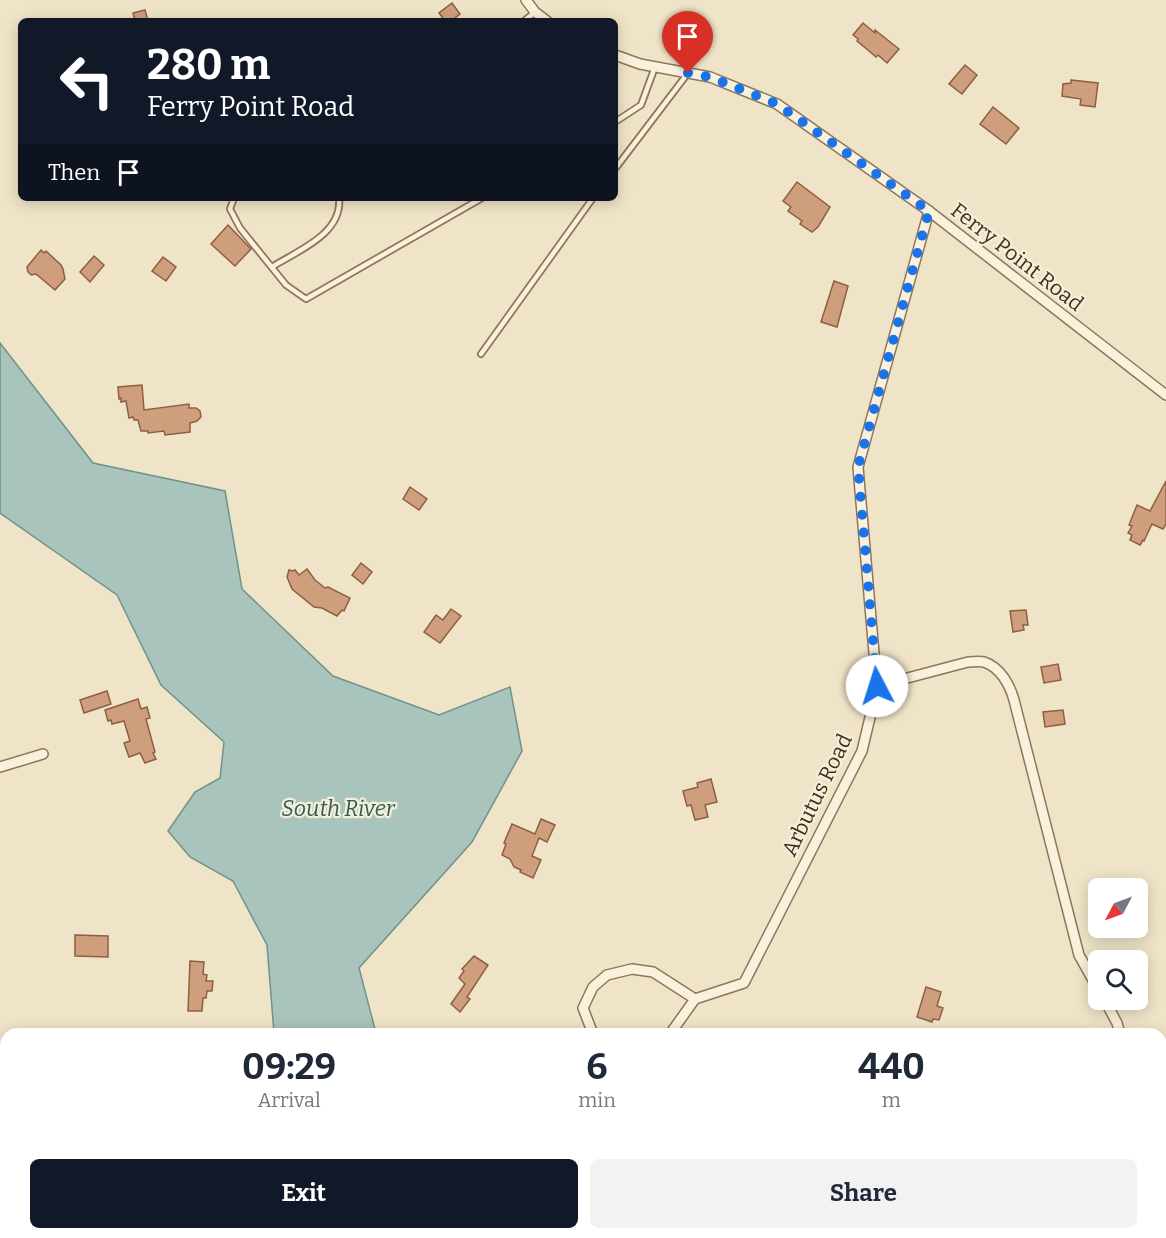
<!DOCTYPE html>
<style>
:root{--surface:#fff;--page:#f2f2f3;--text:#1f2937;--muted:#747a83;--accent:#111827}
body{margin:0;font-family:Bitter,serif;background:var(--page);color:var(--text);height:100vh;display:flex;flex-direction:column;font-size:22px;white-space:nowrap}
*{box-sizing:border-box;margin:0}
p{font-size:20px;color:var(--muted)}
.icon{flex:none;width:33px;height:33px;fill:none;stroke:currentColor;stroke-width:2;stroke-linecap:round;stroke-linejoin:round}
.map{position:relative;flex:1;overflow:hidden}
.side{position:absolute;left:0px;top:1028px;width:1167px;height:212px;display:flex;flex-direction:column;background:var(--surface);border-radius:18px 18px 0 0;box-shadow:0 3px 15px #0003}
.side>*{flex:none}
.guide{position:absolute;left:18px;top:18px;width:600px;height:183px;border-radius:9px;box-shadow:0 3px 15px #0003;background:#111827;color:#fff;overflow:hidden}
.needle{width:39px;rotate:229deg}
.fabs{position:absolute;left:1088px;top:878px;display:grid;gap:12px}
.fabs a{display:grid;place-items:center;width:60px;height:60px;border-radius:9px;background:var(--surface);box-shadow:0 3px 15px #0003;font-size:30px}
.pin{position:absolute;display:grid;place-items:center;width:51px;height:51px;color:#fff;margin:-62px -26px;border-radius:50% 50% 50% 0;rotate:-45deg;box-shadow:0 0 6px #0007}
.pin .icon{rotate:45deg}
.me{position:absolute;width:66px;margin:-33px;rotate:355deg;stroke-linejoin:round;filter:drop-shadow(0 0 4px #0008)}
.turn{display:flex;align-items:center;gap:21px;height:126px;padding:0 30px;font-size:27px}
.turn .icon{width:78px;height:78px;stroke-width:2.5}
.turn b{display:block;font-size:42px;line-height:51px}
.then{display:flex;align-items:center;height:57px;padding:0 30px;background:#0003;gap:12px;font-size:22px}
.eta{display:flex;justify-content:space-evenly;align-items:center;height:102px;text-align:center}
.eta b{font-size:36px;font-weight:700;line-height:42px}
.button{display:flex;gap:12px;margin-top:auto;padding:12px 30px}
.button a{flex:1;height:69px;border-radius:9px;background:var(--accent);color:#fff;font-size:24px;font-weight:700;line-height:69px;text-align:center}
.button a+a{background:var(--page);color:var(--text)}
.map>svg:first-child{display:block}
.water{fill:#a9c4bc;stroke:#6f938a;stroke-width:1.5}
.building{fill:#cf9f7d;stroke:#8d5f41;stroke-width:1.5}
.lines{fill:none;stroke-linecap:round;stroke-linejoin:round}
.lane-casing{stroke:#8d765c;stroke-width:8}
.street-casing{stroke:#8d765c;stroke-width:12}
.lane{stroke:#faf1dc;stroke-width:4.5}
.street{stroke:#faf1dc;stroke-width:9}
.route{stroke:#1a73e8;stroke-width:10;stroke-dasharray:0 18}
.labels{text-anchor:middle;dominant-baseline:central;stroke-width:4.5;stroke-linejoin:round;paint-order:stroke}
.street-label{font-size:21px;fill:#3d2e20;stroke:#f7eed8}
.water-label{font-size:22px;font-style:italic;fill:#2f5d5a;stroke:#f7eed8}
</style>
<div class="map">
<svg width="1166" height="1238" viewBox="0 0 1166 1238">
<rect width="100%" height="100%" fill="#f0e4c8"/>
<!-- water -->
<g class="water">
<path d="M0 343 93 463 225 491 242 589 333 676 439 715 510 687 522 751 472 842 359 968 376 1033H274L267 945 233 881 190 857 168 831 195 792 220 778 224 742 161 685 117 595 0 513Z"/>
<path d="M238 1233H525L530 1238H240Z"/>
<path d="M708 1233H957L963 1238H694Z"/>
</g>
<!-- building -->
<g class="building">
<path d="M452 3 460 14 451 21H445L439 13Z"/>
<path d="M145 10 148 21H135L133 13Z"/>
<path d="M863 23 875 33V30L899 49 887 63 878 55 876 57 869 51 857 41 858 39 853 35Z"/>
<path d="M965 65 977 75 962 94 949 84Z"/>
<path d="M1071 80 1098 83 1095 107 1080 105 1081 99 1062 96 1063 84 1071 83Z"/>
<path d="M993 107 1019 128 1006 144 980 124Z"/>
<path d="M797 182 830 207 818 227 812 232 800 224 802 221 788 211 791 207 783 201Z"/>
<path d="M228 225 251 249 235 266 211 244Z"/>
<path d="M41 250 44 253 46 251 61 265 63 269 65 279 55 290 36 274 31 275 28 272 27 267Z"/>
<path d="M94 256 104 265 90 282 80 272Z"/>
<path d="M163 257 176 267 166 281 152 271Z"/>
<path d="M834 281 848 286 837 327 821 322Z"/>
<path d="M142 385 144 410 189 404V408H196L200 411 201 417 197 421 190 423V432L165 435 164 431 148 433V431H141L138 420H134L133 417 129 418 126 401 121 402V398L119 399 118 387Z"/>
<path d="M1166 481V524L1163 529 1152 524 1144 541 1143 540 1140 545 1130 540 1132 535 1128 533 1132 526 1129 525 1137 505 1150 511Z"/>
<path d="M410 487 427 499 419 510 403 499Z"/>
<path d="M361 563 372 572 363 584 352 575Z"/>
<path d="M307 569 315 580 325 588 328 587 350 598 344 611 342 610 337 616 322 608 314 607 292 589 287 577 289 570 293 571 295 570 299 575Z"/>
<path d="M451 609 461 616 440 643 424 632 436 615 443 620Z"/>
<path d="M1026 610 1028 625H1023L1024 630 1013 632 1010 611Z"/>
<path d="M1058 664 1061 680 1044 683 1041 667Z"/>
<path d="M107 691 111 704 84 713 80 700Z"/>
<path d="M138 699 141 709 147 707 150 718 146 719 155 752 153 753 156 759 145 763 140 753 129 757 124 743 130 741 124 721 112 724 111 720 108 721 105 710Z"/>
<path d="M1063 710 1065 724 1045 727 1043 712Z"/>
<path d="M711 779 717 802 705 805 708 817 695 820 691 805 687 806 683 791 698 787 697 783Z"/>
<path d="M541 819 555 825 547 842 539 838 532 856 541 860 533 878 520 872 521 870 514 867 510 859 502 855 506 844 504 843 512 824 535 834Z"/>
<path d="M75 935 108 936V957L75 956Z"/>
<path d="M474 956 488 965 467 997 470 999 460 1012 451 1004 465 984 459 978 464 971 462 969Z"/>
<path d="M190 961 204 962 203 974 207 975 206 981H213L212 991H207L206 998H203L202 1011H188Z"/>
<path d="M926 987 941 992 937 1006 943 1008 939 1020 933 1019 932 1022 917 1017Z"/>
</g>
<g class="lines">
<!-- lane casing -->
<g class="lane-casing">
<g id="lane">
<path d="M524 21 535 12"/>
<path d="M615 122 641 105 655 67"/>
<path d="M615 169 688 73"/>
<path d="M234 198 230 209 240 228 286 285 306 299 482 198"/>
<path d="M272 267C297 251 343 234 339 198"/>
<path d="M481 354 593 198"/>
<path d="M1095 1238 1096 1233"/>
</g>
</g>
<!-- street casing -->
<g class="street-casing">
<g id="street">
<path d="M526 0 535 12 547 21"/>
<path d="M615 55 640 64 710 77 777 104 929 211 1166 395"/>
<path d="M877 686 968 662C973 662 979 661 984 662 1000 667 1010 685 1014 700L1079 955 1098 989"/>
<path d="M0 767 43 754"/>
<path d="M1104 999 1117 1023 1120 1034"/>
<path d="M593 1034 583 1008 593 987 607 975 632 969 653 972 695 999"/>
<path d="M670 1034 695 999 744 983 862 751 877 688 858 467 929 211"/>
<path d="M91 1238V1233"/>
</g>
</g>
<!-- lane -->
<use href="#lane" class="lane"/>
<!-- street -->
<use href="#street" class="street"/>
</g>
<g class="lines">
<!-- route -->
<path class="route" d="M688 73 710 77 777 104 929 211 858 467 877 686"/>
</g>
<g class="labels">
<!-- street labels -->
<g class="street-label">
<text transform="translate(1017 257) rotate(38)">Ferry Point Road</text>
<text transform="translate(817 795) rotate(-64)">Arbutus Road</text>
</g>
<!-- water labels -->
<g class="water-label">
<text x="338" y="808">South River</text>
</g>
</g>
</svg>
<div class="fabs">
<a><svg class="needle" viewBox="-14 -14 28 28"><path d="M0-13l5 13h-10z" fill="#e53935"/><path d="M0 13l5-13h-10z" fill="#747a83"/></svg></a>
<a><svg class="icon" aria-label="search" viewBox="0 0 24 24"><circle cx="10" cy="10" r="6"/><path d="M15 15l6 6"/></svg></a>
</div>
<div class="pin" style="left:688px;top:73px;background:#d93025"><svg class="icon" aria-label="arrive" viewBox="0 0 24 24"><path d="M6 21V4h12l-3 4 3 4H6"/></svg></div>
<svg class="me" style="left:877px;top:686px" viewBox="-20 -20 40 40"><circle r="19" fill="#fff"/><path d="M0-13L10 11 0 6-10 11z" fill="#1a73e8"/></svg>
<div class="guide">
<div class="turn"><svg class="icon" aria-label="left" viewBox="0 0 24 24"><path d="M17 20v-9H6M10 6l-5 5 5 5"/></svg><div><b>280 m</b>Ferry Point Road</div></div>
<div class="then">Then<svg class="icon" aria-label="arrive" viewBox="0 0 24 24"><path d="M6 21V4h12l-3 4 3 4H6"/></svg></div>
</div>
<section class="side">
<div class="eta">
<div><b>09:29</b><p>Arrival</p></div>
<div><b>6</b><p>min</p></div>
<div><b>440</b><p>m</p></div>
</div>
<div class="button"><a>Exit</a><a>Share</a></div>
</section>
</div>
